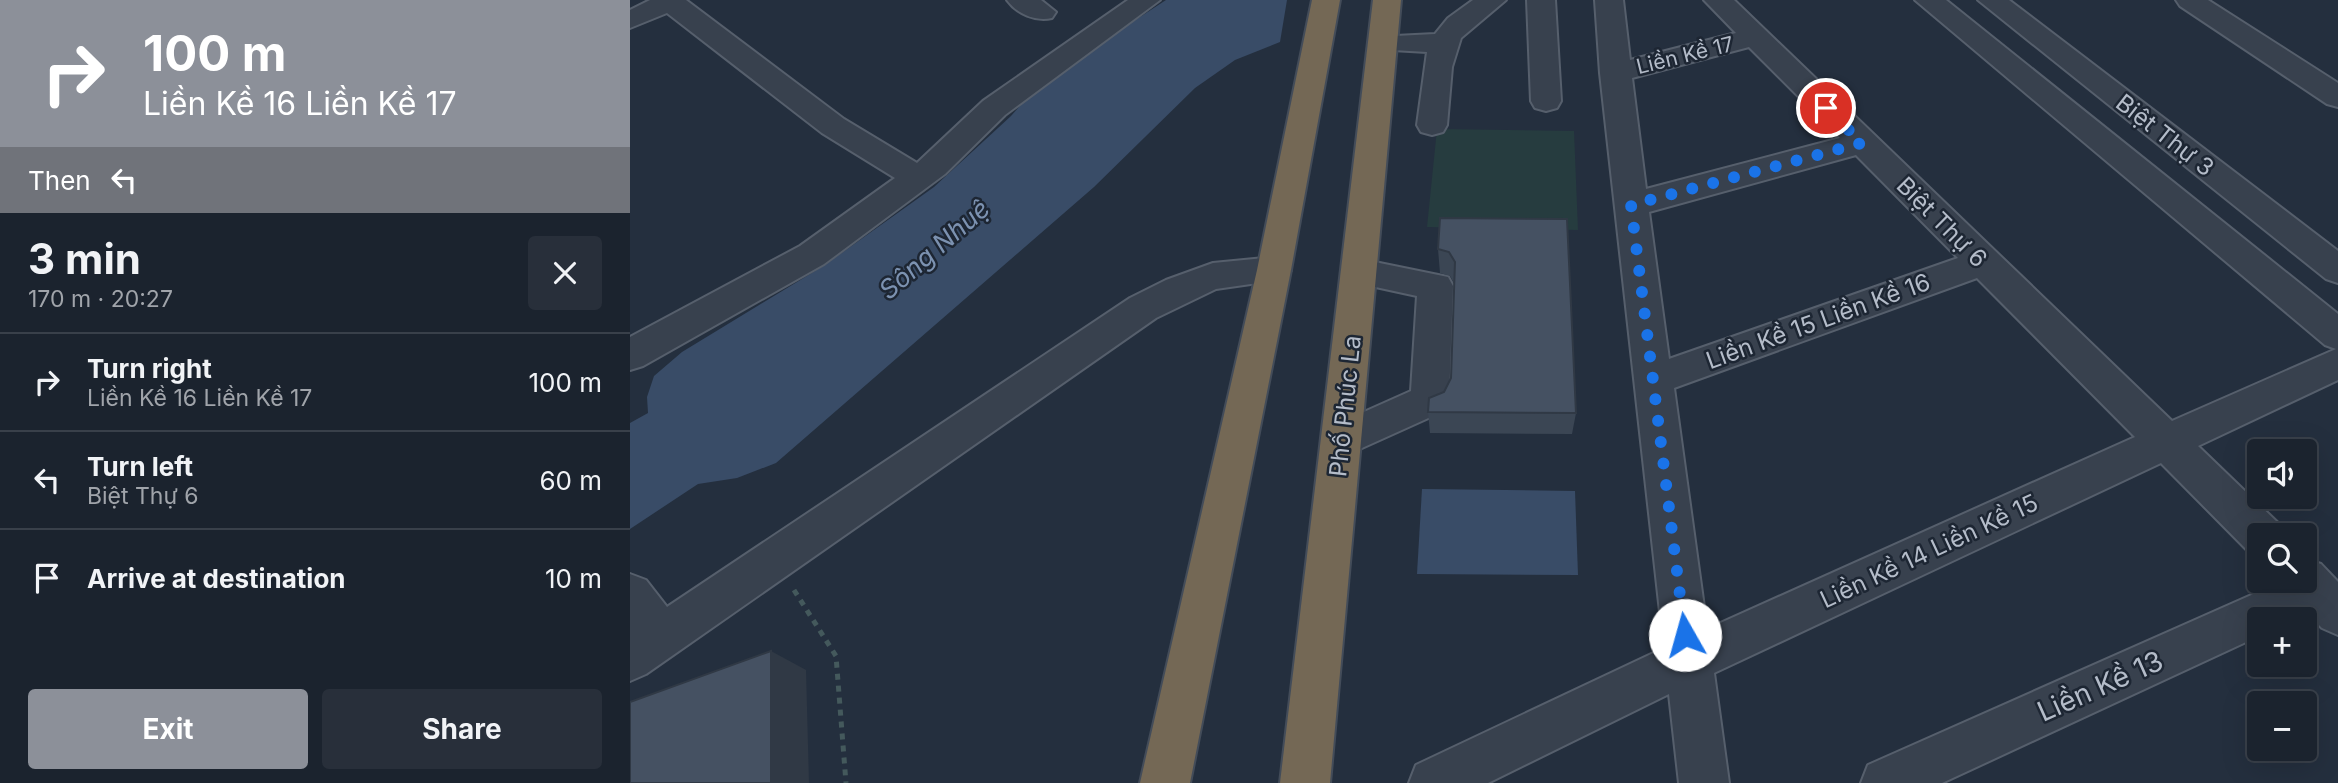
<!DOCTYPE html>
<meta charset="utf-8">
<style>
:root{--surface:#1b232e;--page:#282f3a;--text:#f1f3f6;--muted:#a0a4aa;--line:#39404a;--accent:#8c9099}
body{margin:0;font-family:Inter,sans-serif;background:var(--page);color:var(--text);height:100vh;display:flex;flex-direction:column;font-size:26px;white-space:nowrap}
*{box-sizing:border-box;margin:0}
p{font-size:23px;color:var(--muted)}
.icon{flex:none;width:38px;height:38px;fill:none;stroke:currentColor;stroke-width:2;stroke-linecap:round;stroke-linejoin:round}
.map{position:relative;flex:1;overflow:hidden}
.drawer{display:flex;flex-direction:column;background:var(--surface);width:630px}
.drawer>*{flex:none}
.banner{background:#8c9099;color:#fff;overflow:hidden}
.controls{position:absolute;left:1617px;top:439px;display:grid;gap:14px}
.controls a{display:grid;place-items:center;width:70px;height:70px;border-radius:7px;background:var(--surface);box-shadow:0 7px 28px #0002,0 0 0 2px var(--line);font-size:35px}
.pin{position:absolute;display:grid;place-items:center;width:60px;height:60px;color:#fff;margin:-30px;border:4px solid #fff;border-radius:50%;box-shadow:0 2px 7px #0007}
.me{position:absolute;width:77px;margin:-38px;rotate:353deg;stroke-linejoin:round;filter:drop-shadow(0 0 5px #0008)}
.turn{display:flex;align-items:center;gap:24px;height:147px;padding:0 28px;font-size:32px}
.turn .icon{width:91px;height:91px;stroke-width:2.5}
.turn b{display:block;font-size:49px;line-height:60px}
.then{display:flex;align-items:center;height:66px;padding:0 28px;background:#0003;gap:14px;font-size:26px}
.round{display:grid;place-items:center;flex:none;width:74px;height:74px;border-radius:7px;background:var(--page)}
.summary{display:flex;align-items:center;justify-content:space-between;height:119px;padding:0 28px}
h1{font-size:42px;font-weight:700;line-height:52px}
.action{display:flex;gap:14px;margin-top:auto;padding:14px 28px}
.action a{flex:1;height:80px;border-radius:7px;background:var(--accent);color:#fff;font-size:28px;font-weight:700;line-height:80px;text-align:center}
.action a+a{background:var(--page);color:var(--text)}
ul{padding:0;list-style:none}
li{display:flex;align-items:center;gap:21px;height:98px;padding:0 28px;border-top:2px solid var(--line)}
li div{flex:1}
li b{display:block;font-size:26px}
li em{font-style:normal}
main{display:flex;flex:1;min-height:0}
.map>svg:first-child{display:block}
.green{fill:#263c3f}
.water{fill:#394c67}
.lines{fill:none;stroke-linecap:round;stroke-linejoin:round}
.minor-casing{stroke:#565f6c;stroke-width:4}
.highway-casing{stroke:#434c59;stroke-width:4}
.path{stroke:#44595c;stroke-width:5;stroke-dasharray:6 6;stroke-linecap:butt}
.minor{fill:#38414e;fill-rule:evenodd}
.highway{fill:#746855;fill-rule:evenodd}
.wall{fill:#3b4654}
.shaded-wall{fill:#303945}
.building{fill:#455162;stroke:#303945;stroke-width:2}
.route{stroke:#1a73e8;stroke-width:12;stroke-dasharray:0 21.6}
.labels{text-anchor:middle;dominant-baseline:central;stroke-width:5;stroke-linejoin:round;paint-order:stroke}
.far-street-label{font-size:21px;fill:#b4bcc9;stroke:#1d2633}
.street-label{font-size:24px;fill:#b4bcc9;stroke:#1d2633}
.water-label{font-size:26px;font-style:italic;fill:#7c92b1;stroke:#1d2633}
.near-street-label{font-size:28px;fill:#b4bcc9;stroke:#1d2633}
</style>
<main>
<section class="drawer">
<div class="banner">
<div class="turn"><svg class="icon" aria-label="right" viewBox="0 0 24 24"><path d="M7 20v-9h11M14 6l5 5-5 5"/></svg><div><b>100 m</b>Liền Kề 16 Liền Kề 17</div></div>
<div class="then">Then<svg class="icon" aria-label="left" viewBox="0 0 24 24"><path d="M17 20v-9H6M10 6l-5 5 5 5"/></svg></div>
</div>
<div class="summary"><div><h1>3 min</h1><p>170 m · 20:27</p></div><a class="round"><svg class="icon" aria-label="close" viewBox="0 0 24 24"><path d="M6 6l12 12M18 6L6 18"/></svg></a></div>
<ul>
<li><svg class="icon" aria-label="right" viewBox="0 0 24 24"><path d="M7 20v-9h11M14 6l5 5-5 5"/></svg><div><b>Turn right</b><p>Liền Kề 16 Liền Kề 17</p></div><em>100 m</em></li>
<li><svg class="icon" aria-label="left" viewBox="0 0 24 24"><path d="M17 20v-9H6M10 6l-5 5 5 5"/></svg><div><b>Turn left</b><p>Biệt Thự 6</p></div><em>60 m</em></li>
<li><svg class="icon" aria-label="arrive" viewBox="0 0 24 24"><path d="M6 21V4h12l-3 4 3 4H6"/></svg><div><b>Arrive at destination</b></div><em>10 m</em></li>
</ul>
<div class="action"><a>Exit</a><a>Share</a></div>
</section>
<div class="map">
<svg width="1708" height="783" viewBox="0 0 1708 783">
<rect width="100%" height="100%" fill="#242f3e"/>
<!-- green -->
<path class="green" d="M807 129 944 131 948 230 797 227Z"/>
<!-- water -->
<g class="water">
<path d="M536 0H657L650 42 605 60 565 88 464 187 146 463 107 478 68 484 0 529V423L18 413 17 397 24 376 52 352 195 265 304 187 381 116 411 82Z"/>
<path d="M792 489 945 491 948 575 787 574Z"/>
</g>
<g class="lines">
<!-- minor casing -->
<g class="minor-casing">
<g id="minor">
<path d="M20 0H56L214 119 287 163 353 101 498 0H530L375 115 315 174 194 264 13 366 0 370V337L170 246 265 178 192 133 37 13 0 28V10Z"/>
<path d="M377 0H411L426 12 422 18C406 22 387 14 377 0Z"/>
<path d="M843 0H876L831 38 822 67 817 125 813 132 802 135 791 132 787 125 797 52 745 49 741 43 745 37 805 34 818 18Z"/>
<path d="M897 0H925L931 101 927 108 916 111 905 108 901 101Z"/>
<path d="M965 0H993L1000 60 1106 33 1074 0H1104L1542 421 1706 349 1695 345 1285 0H1316L1708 314V380L1568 446 1647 522 1653 536H1629V554L1617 550 1531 463 1084 673 1099 783H1049L1039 694 858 783H779L786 765 1034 648 970 73ZM1119 47 1210 138 1016 189 1002 78ZM1226 155 1328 258 1039 359 1019 212ZM1347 278 1505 437 1077 629 1044 388Z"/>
<path d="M1348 0H1379L1708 251V283L1696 279Z"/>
<path d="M1546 0H1578L1708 83V107L1697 104 1550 6Z"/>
<path d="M644 257 656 261 661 270 656 279 586 289 526 318 16 674 0 681V574L16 580 37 607 500 298 536 280 583 263Z"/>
<path d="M730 259 818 277 823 286 819 400 814 411 712 457 698 452 692 440 698 428 781 391 787 296 718 281 712 272 718 263Z"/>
<path d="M1675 559 1691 564 1708 582V635L1692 628 1678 614 1666 620H1629V636L1312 783H1231L1238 765 1653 581H1675Z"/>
</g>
</g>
<!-- highway casing -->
<g class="highway-casing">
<g id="highway">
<path d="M682 0H710L661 270 560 783H510L627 270Z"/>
<path d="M743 0H771L700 783H650Z"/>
</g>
</g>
<!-- path -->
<path class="path" d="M164 590 206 656 216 783"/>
<!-- minor -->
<use href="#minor" class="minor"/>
<!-- highway -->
<use href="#highway" class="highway"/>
</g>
<!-- wall -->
<path class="wall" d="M810 218 946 413 942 434 800 433 798 412 814 392 821 378 824 283 820 276 810 273 808 249Z"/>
<!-- shaded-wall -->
<path class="shaded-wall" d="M141 651 176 670 179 783H141Z"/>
<!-- building -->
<g class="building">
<path d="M810 218 937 219 946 413 798 412 799 398 814 392 821 378 825 262 819 252 808 249Z"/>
<path d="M141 651V783H0V702Z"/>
</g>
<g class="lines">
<!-- route -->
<path class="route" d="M1055 635 1001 205 1232 143 1196 108"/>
</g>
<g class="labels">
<!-- far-street labels -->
<g class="far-street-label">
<text transform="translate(1055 55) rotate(-14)">Liền Kề 17</text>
</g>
<!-- street labels -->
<g class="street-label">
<text transform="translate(1535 135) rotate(38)">Biệt Thự 3</text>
<text transform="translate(1312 222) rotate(45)">Biệt Thự 6</text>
<text transform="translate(1188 321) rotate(-20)">Liền Kề 15 Liền Kề 16</text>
<text transform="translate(715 406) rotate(-84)">Phố Phúc La</text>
<text transform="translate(1299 551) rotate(-25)">Liền Kề 14 Liền Kề 15</text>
</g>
<!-- water labels -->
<g class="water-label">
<text transform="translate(304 249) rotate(-41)">Sông Nhuệ</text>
</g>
<!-- near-street labels -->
<g class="near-street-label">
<text transform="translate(1470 686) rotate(-24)">Liền Kề 13</text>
</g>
</g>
</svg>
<div class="controls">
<a><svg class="icon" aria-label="sound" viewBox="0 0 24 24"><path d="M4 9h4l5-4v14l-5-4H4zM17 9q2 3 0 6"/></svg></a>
<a><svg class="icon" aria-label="search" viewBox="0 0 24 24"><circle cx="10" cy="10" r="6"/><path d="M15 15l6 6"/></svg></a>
<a>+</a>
<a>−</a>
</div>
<div class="pin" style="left:1196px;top:108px;background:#d93025"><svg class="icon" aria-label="arrive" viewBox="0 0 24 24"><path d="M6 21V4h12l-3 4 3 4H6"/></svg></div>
<svg class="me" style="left:1055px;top:635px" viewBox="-20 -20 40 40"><circle r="19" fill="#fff"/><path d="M0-13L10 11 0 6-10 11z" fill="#1a73e8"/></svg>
</div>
</main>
